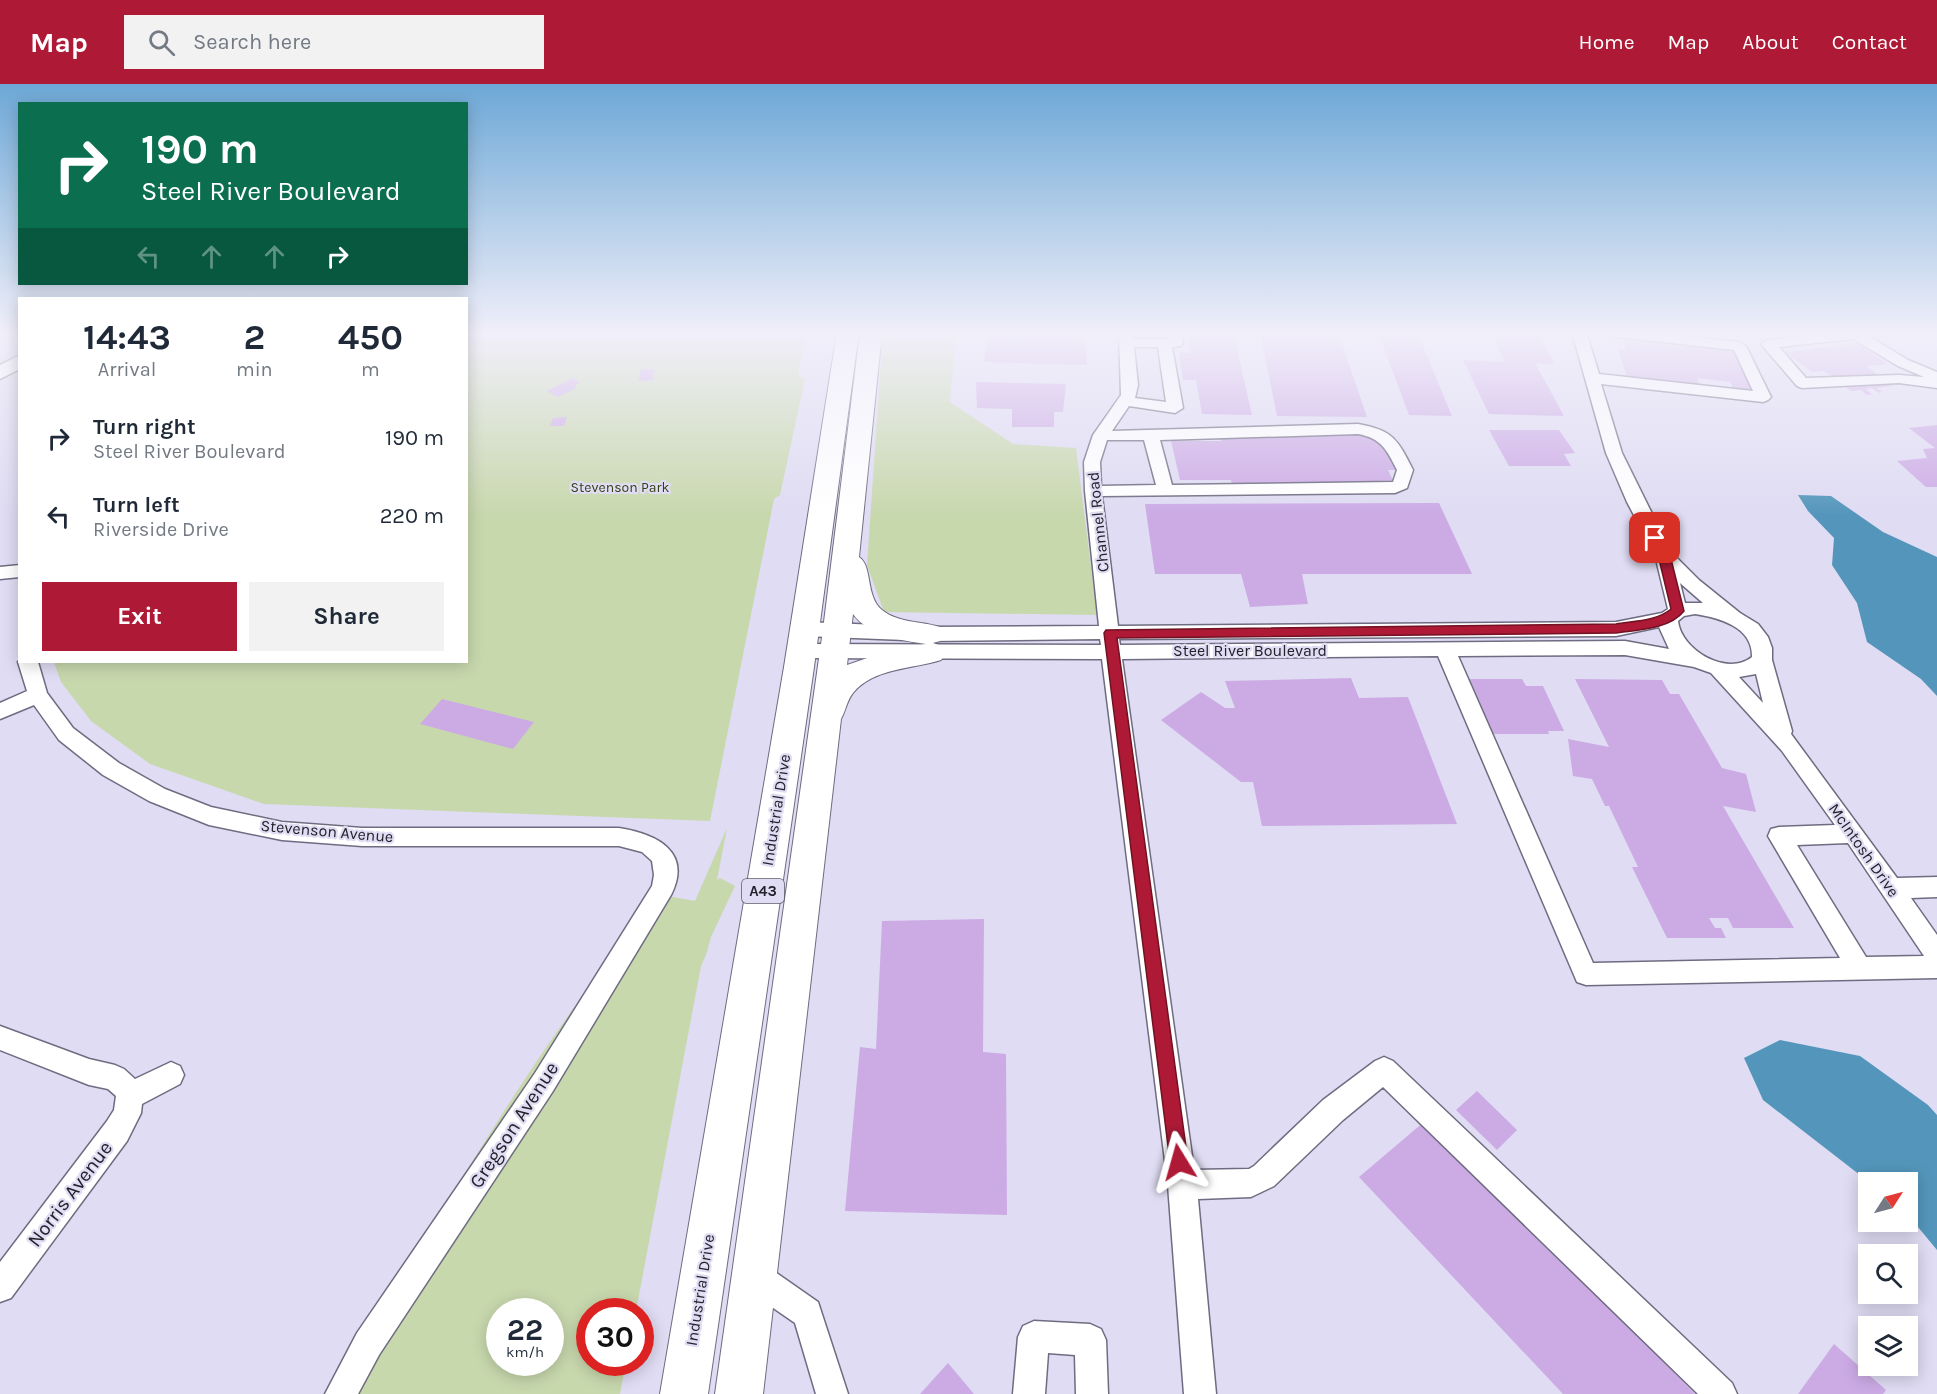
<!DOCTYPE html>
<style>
:root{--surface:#fff;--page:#f2f2f3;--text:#1f2937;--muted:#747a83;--accent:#ae1a36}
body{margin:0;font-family:Karla,sans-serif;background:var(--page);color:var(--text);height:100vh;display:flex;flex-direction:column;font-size:22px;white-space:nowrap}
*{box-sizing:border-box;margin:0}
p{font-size:20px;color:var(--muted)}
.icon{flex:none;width:33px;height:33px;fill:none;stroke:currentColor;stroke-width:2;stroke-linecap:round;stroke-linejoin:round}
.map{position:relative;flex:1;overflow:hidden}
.side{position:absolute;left:18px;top:213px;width:450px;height:366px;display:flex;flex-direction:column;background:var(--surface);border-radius:0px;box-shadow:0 3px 15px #0003}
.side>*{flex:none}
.top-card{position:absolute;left:18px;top:18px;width:450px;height:183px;border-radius:0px;box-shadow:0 3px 15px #0003;background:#0b6e4f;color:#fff;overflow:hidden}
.needle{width:39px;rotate:54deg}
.buttons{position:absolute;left:1858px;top:1088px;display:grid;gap:12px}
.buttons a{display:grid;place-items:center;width:60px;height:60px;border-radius:0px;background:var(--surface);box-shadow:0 3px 15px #0003;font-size:30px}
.speed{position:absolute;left:486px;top:1214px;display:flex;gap:12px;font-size:30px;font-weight:700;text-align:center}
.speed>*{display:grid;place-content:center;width:78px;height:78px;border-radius:50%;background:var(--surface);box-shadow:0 3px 15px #0003;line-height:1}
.speed small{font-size:15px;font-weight:400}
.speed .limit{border:9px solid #d22;background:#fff;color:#111}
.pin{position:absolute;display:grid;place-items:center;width:51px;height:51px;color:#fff;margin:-26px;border-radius:12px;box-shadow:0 3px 9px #0006}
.me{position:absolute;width:66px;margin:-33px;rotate:352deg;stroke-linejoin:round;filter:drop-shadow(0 0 4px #0008)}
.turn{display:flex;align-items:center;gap:21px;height:126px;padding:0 24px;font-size:27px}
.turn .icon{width:78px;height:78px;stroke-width:2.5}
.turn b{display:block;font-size:42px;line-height:51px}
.lanes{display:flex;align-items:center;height:57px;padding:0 24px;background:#0003;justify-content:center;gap:30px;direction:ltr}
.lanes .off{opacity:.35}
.eta{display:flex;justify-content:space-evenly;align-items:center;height:102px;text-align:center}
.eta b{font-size:36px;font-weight:700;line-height:42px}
.cta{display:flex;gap:12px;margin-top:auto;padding:12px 24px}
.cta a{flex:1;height:69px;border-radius:0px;background:var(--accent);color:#fff;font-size:24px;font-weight:700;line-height:69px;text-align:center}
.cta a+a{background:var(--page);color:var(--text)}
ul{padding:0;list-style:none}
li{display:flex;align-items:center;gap:18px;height:78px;padding:0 24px}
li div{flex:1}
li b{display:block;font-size:22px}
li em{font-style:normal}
header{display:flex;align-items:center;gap:36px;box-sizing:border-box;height:84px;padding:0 30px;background:var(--accent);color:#fff}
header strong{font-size:28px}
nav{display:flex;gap:33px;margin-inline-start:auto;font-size:21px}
.search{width:420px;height:54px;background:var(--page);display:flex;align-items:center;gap:15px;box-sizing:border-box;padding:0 21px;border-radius:0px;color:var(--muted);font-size:22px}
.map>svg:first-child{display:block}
.green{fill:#c8d8ad;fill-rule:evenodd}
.water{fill:#5496bb}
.building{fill:#ccabe5}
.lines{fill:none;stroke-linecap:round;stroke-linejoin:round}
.minor-casing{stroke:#6e6c80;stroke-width:3}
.major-casing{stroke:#6e6c80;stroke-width:3}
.highway-casing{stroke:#6e6c80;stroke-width:2}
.minor{fill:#fff;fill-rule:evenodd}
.major{fill:#fff;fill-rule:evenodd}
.highway{fill:#fff;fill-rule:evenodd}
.route{fill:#ae1a36;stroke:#711123;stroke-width:1.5}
.labels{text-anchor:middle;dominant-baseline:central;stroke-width:4.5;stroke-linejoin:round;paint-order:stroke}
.far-park-label{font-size:14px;fill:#334113;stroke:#dfdcf3}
.shield{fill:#dfdcf3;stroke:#5b5a66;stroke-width:1.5}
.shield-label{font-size:15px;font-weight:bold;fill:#23222a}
.street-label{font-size:16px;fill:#23222a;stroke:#dfdcf3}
.near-street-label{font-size:20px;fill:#23222a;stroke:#dfdcf3}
</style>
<header>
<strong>Map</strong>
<div class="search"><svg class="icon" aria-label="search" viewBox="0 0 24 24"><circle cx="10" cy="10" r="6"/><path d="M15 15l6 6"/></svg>Search here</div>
<nav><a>Home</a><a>Map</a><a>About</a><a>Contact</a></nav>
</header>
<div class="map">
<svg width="1937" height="1310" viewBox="0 0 1937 1310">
<rect width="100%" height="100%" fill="#dfdcf3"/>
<!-- green -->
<g class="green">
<path d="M467 248H807L798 291 805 295 780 411 774 415 710 737 264 720 150 680 91 637 61 598 54 578H466Z"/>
<path d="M883 248H956L950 318 1013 360 1076 364 1097 531 884 528 867 481Z"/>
<path d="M727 744 717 796 720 794 735 802 711 853 706 871 701 882 636 1227H590V1278H626L620 1310H333C436 1140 532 962 662 811L695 817ZM500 1227H550V1278H500Z"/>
</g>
<!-- water -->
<g class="water">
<path d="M1798 411 1831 412 1883 448 1937 473V612L1921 595 1867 558 1857 519 1832 481 1834 454 1808 427Z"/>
<path d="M1780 956 1860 972 1928 1021 1937 1031V1166L1908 1131V1098H1869L1763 1016 1744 974Z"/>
</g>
<!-- building -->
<g class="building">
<path d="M988 248H1084L1087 281 984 278Z"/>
<path d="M1188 248H1233L1252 331 1202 330 1196 296H1183L1179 268 1191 269Z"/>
<path d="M1260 248H1338L1367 333 1277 332Z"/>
<path d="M1378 248H1417L1452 332 1409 331Z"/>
<path d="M1491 248H1538L1554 280 1535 279 1564 332 1489 330 1463 276 1505 278Z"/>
<path d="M1778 248H1816V249L1785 252Z"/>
<path d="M1621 250 1733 263 1753 309 1734 306 1730 298 1697 294 1700 302 1627 293 1618 265 1626 266Z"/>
<path d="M1858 259 1887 280 1866 282 1893 302 1876 304 1882 308 1879 309 1872 304 1865 305 1872 310 1867 311 1861 306 1851 307 1824 287 1812 288 1785 268Z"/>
<path d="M641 285H654L653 296 638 297Z"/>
<path d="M573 294 580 299 576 301V304L558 313 547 307Z"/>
<path d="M976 298 1066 300 1063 328H1054V343H1012V325L977 324Z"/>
<path d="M567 333 564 342H550L553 334Z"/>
<path d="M1937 341V403H1926L1897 377 1927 374 1923 365 1935 364 1909 344Z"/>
<path d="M1489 346H1559L1575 369 1564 370 1571 382H1509Z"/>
<path d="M1220 350H1373L1376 357H1389L1402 386H1388L1397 405 1234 406 1231 396H1180L1171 357H1221Z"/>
<path d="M1439 419 1472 490H1302L1308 520 1250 523 1241 490H1155L1145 420Z"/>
<path d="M1351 594 1359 614 1408 613 1457 740 1262 742 1253 698H1241L1161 636 1201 608 1225 624H1235L1225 597Z"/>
<path d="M1464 595H1522L1526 602H1543L1564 647H1548L1549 650H1488Z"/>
<path d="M1575 595 1662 596 1670 610H1679L1722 684 1746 690 1756 728 1723 722 1794 844H1733L1728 834H1709L1715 844H1721L1726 854H1667L1632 783H1638L1609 722H1605L1592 695 1573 692 1568 655 1609 663Z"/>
<path d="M442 615 534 638 513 665 420 640Z"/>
<path d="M984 835 983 968 1006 970 1007 1131 845 1127 860 963 876 965 882 837Z"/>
<path d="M1477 1007 1517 1046 1497 1066 1456 1026Z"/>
<path d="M1425 1037 1695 1310H1563L1359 1093Z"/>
<path d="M1834 1260 1886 1306 1883 1310H1798Z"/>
<path d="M948 1279 974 1310H920Z"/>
</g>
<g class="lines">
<!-- minor casing -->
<g class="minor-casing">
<g id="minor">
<path d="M1119 248H1133L1134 255H1168L1167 248H1181L1183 259 1181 262 1172 263 1183 324 1175 329 1129 322 1112 347 1358 340C1393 346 1398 356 1413 386L1407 404 1395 409 1102 412 1118 542 1616 538 1662 529 1668 525 1655 471 1627 418 1606 369 1572 248H1586L1599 290 1753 307 1734 266 1610 252 1603 248H1646L1739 258 1746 262 1771 313 1768 316 1763 318 1601 300 1622 369 1671 468 1699 496 1740 529 1758 540 1768 553 1772 564V576L1792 647 1791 650 1897 794 1937 793V813L1911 814 1937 851V894L1586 901 1577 898 1438 572 1122 575 1194 1086 1249 1085 1254 1082 1323 1016 1375 977 1384 973 1393 977 1732 1299 1737 1310H1698L1383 1003 1343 1036 1274 1102 1251 1113 1198 1115 1216 1310H1184L1168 1101 1102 575 801 574 794 572 791 567 794 562 801 560 1101 561 1100 555 930 557 804 552 797 550 794 545 797 540 804 538 930 543 1099 542 1085 407 1084 378 1093 351 1121 311ZM1134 263H1158L1166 318 1135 314 1138 301ZM1358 350C1381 354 1387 366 1397 386L1393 398 1172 401 1160 356ZM1107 356H1144L1156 401 1101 402 1100 378ZM1680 499 1703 519H1685ZM1695 530C1720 534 1753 543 1752 573 1727 593 1681 566 1678 537L1684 532ZM1659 543 1669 565 1625 557 1120 561 1119 555 1616 552ZM1625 571 1694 583 1711 589 1782 667 1835 741 1779 743 1771 745 1768 752 1840 874 1593 879 1458 572ZM1756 590 1757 594 1763 619 1739 593ZM1848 759 1924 872 1866 873 1797 761Z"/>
<path d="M1840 248H1881L1879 251 1870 253 1908 276 1937 288V304L1899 299 1802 304 1797 302 1761 260 1768 256ZM1853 255 1898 282 1924 293 1899 291 1806 294 1779 263Z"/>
<path d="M20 481V493L0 495V483Z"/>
<path d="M20 576V578H38L47 609 73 644 119 679 165 705 211 723 282 738 362 744H619C656 750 693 767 671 811L553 1007 379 1271 358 1310H325L357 1249 535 989 652 802 654 791 652 777 642 768 619 762H362L282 756 209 741 149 717 103 691 59 656 34 621 0 635V619L27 607 18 578Z"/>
<path d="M0 942 89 975 115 981 124 985 135 995 171 978 180 982 184 991 180 1000 142 1020 141 1029 127 1057 11 1214 0 1218V1178L107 1037 114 1026 116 1012 108 1005 89 1001 0 966Z"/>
<path d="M754 1177 765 1181 818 1218 848 1310H816L795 1239 743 1203 739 1192 743 1181Z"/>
<path d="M1034 1237 1090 1240 1101 1245 1106 1256 1108 1310H1076L1075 1271 1048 1269 1045 1310H1013L1018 1253 1023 1242Z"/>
</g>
</g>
<!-- major casing -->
<g class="major-casing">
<path id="major" d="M20 271V285L0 295V281Z"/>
</g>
<!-- highway casing -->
<g class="highway-casing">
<g id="highway">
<path d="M837 248H859L814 583 708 1310H660L784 583Z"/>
<path d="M860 248H882L859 473C873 482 865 512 882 526 898 539 921 537 940 543L944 550 940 557 933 559 941 562 946 569 941 576C913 585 873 584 853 609 847 616 846 626 841 635L763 1310H715L823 546ZM853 530C869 552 900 556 926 560L879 570 847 581Z"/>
</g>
</g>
<!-- minor -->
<use href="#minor" class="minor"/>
<!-- major -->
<use href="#major" class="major"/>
<!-- highway -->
<use href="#highway" class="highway"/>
</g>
<!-- sky -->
<linearGradient id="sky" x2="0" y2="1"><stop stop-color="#6da8d6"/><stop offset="0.58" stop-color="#f1effa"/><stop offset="1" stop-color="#f1effa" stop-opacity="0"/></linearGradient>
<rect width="1937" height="431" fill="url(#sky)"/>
<!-- route -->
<path class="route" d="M1655 450 1659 451 1670 471 1684 527C1670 545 1638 546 1616 549L1117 554 1188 1078 1186 1084 1179 1087 1173 1084 1170 1078 1104 549 1106 546 1616 540C1634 537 1657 537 1671 525L1658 471 1649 454Z"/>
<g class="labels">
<!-- far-park labels -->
<g class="far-park-label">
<text x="620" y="403">Stevenson Park</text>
</g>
<!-- shield labels -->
<rect class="shield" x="742" y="795" width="42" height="24" rx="4.5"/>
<g class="shield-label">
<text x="763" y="807">A43</text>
</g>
<!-- street labels -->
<g class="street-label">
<text transform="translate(1098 438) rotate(-96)">Channel Road</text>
<text x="1250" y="566">Steel River Boulevard</text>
<text transform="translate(776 726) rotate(-81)">Industrial Drive</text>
<text transform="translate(327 747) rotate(5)">Stevenson Avenue</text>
<text transform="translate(1864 766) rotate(55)">McIntosh Drive</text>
<text transform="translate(700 1206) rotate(-81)">Industrial Drive</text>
</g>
<!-- near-street labels -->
<g class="near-street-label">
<text transform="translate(514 1041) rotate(-57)">Gregson Avenue</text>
<text transform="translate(70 1110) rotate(-53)">Norris Avenue</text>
</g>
</g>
</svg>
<div class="buttons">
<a><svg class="needle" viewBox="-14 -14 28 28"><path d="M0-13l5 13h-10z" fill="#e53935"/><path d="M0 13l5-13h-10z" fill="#747a83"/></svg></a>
<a><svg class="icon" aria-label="search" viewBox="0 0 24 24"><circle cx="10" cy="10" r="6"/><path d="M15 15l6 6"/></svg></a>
<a><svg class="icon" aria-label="layers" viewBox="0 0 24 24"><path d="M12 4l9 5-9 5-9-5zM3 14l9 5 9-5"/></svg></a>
</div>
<div class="speed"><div>22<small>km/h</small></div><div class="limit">30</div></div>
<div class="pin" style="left:1655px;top:454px;background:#d93025"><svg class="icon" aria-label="arrive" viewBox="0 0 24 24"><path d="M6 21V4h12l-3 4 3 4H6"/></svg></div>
<svg class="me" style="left:1179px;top:1078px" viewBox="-20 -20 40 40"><path d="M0-17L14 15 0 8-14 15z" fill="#ae1a36" stroke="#fff" stroke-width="4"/></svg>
<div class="top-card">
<div class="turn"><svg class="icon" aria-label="right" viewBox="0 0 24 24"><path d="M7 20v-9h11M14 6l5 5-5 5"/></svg><div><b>190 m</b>Steel River Boulevard</div></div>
<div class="lanes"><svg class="icon off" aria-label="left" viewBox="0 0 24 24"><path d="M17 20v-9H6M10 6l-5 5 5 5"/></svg><svg class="icon off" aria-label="ahead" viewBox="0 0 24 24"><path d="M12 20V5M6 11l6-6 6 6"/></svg><svg class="icon off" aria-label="ahead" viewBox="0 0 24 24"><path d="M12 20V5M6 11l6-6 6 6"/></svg><svg class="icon" aria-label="right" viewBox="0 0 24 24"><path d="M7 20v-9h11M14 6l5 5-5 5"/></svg></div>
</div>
<section class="side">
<div class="eta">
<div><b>14:43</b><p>Arrival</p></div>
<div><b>2</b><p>min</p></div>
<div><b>450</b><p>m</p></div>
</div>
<ul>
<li><svg class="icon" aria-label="right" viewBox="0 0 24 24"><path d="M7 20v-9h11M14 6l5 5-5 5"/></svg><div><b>Turn right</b><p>Steel River Boulevard</p></div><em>190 m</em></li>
<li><svg class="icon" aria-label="left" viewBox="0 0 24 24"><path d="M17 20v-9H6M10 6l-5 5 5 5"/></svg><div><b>Turn left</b><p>Riverside Drive</p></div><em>220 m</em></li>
</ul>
<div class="cta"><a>Exit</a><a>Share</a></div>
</section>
</div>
